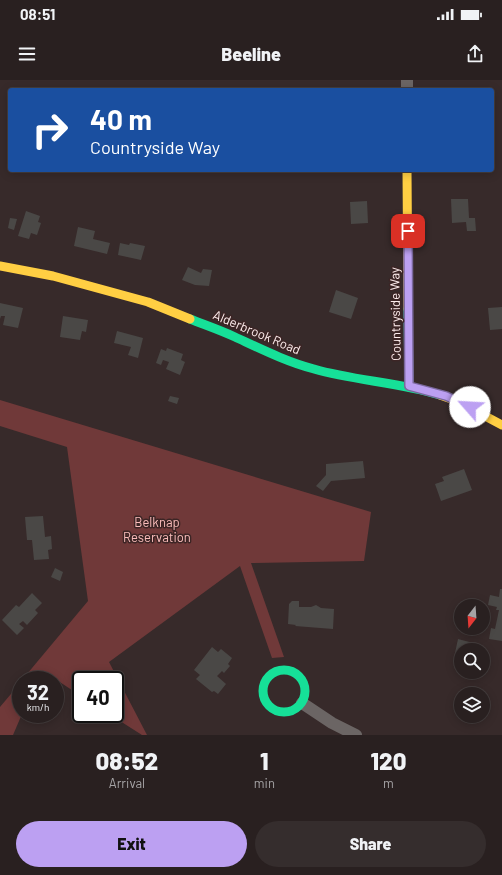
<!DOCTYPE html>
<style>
:root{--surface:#292020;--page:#352d2d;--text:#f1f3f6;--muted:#a5a3a5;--line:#453e3e;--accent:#bca0f2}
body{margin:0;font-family:Barlow,sans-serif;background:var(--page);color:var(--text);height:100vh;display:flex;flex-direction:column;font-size:15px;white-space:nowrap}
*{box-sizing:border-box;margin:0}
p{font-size:13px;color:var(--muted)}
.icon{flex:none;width:22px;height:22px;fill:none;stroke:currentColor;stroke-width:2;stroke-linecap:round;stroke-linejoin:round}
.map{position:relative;height:655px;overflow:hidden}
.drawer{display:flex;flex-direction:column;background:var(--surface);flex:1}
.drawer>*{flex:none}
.guide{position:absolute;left:8px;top:8px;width:486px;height:84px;border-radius:4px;box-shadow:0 2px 10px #0003,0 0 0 1px var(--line);background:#1a4fa0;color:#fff;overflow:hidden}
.needle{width:26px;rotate:197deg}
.buttons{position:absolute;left:454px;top:519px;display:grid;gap:8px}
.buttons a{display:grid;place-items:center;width:36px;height:36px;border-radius:50%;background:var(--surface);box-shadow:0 2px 10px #0003,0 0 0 1px var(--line);font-size:20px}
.speed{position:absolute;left:12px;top:591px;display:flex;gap:8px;font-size:20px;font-weight:700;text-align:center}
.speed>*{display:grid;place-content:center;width:52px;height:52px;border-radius:50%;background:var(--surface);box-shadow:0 2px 10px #0003,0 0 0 1px var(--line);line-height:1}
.speed small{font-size:10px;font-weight:400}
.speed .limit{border:2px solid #111;border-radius:6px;background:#fff;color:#111}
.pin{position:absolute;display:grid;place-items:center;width:34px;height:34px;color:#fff;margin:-17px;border-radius:8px;box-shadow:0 2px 6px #0006}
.me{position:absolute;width:44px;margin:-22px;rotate:296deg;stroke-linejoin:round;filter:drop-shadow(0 0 3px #0008)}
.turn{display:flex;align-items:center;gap:14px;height:84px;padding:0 16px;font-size:18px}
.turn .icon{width:52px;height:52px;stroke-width:2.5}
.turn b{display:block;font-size:28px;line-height:34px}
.eta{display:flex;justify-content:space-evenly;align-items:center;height:68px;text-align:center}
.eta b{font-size:24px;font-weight:800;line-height:28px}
.action{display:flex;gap:8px;margin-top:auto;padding:8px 16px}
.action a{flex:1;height:46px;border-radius:24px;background:var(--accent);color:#111;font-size:16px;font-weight:800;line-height:46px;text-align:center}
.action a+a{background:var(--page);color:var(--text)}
.status{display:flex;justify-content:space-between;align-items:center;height:28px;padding:0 20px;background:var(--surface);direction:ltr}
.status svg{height:11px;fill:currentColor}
header{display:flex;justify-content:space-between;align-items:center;height:52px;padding:0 16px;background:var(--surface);font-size:18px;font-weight:800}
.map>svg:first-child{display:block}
.green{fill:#703939}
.building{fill:#4a4846}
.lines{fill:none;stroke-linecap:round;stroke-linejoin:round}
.street{stroke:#6b6564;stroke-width:12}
.fast{stroke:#16e098;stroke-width:9}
.slow{stroke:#ffcf43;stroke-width:9}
.route-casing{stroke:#7a689d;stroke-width:10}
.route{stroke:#bca0f2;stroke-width:7}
.labels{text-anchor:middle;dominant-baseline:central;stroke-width:3;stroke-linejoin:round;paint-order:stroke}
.street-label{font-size:13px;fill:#fdeded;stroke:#3c2525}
.park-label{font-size:13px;fill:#fbbdbb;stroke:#3c2525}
</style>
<div class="status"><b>08:51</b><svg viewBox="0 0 49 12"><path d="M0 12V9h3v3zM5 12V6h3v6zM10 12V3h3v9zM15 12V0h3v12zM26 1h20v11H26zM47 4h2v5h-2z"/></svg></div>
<header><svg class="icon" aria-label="menu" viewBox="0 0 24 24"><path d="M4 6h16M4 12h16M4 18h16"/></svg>Beeline<svg class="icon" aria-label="share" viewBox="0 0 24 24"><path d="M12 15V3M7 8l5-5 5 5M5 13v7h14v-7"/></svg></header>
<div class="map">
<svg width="502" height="655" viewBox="0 0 502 655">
<rect width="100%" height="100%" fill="#372a2a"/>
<!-- green -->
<g class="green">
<path d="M0 320 371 432 364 481 251 483 284 577 272 578 240 486 109 582 147 655H142L109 634H115V600H81V616L43 591 38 600H22L88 521 67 367 0 346Z"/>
<path d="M21 602V634H22L13 655H0V627Z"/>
</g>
<!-- building -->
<g class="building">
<path d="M451 119H468L469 138H475L476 151H467L466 142 452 143Z"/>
<path d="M367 121 368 143 351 144 350 122Z"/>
<path d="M26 131 40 136 38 142 41 143 37 155 31 153 29 159 18 156Z"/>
<path d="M10 138 17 139 14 150 8 148Z"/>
<path d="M78 147 95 151 93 159 110 163 107 174 74 166Z"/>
<path d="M120 163 129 165 130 163 145 166 141 180 118 175Z"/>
<path d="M188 187 201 193 203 189 212 190 209 206 195 205 182 200Z"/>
<path d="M336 210 358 218 351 239 329 232Z"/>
<path d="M0 223 23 228 18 248 3 245 5 236H1L0 239Z"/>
<path d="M502 227V249L490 250 488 228Z"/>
<path d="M63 236 88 240 86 252 82 251 80 260 60 257Z"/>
<path d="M117 251 143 258 138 278 128 275 131 267 114 263Z"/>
<path d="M167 268 183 274 181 280 185 282 180 295 166 289 169 282 163 280 161 285 156 283 161 269 166 271Z"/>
<path d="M170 316 179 318 177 324 168 321Z"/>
<path d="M363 381 365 398 331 401 323 411 316 406 326 395V384Z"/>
<path d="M464 389 472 410 441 421 435 404 444 401 442 397Z"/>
<path d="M43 436 45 457 51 456 52 469 48 470 49 479 34 480 32 460H27L25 437Z"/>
<path d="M55 488 63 492 60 501 51 497Z"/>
<path d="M500 509H502V561L489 559 491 548 495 549 499 530H496L497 527 488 525 490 515 499 517Z"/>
<path d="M32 513 42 523 35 530 38 533 27 545 23 541 19 544 24 548 17 555 2 540 16 525 19 527Z"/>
<path d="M292 521H299V527H311L316 525 321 528 334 529 333 549 295 546 296 545 288 544 289 524Z"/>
<path d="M458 559 477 564 476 570H461V574L455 573Z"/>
<path d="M212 567 218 572 221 569 232 578 228 584 230 586 224 593 222 591 217 596 226 604 218 614 214 611 212 612 196 599 200 595 194 590Z"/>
</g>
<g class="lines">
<!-- street -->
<g class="street">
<path d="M407 0V10"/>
<path d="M302 623 332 643 356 655"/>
</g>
<!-- fast -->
<g class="fast">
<path d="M408 229 409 307"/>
<path d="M190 239C205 245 220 250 235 257 261 269 287 282 314 289 355 301 399 302 440 315"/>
<circle cx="284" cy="611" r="21"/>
</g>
<!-- slow -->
<g class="slow">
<path d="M407 90 408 229"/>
<path d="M0 186 53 196 148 222 190 239"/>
<path d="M440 315 457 321 502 345"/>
</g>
</g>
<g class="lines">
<!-- route casing -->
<g class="route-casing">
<path id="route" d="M408 151 409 306 446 316 470 327"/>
</g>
<!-- route -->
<use href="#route" class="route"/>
</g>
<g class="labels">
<!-- street labels -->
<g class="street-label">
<text transform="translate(395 234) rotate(-91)">Countryside Way</text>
<text transform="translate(257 252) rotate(23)">Alderbrook Road</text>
</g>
<!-- park labels -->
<g class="park-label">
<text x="157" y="442">Belknap<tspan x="157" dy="15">Reservation</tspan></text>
</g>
</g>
</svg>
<div class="buttons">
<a><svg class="needle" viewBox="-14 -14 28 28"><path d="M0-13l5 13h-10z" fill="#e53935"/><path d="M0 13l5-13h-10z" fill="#a5a3a5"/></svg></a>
<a><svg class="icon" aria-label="search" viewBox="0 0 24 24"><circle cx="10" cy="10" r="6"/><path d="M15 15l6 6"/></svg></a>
<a><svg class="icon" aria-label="layers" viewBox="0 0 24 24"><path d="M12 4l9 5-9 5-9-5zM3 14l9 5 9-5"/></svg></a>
</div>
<div class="speed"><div>32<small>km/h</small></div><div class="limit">40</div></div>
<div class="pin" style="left:408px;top:151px;background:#d93025"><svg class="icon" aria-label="arrive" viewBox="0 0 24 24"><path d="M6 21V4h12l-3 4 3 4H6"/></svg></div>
<svg class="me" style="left:470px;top:327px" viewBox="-20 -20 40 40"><circle r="19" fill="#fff"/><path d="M0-13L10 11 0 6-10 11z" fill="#bca0f2"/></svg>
<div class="guide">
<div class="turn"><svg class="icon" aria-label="right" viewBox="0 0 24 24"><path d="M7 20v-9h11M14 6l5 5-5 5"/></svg><div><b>40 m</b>Countryside Way</div></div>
</div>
</div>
<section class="drawer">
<div class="eta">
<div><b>08:52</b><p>Arrival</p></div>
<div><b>1</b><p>min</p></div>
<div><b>120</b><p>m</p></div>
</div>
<div class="action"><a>Exit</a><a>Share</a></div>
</section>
